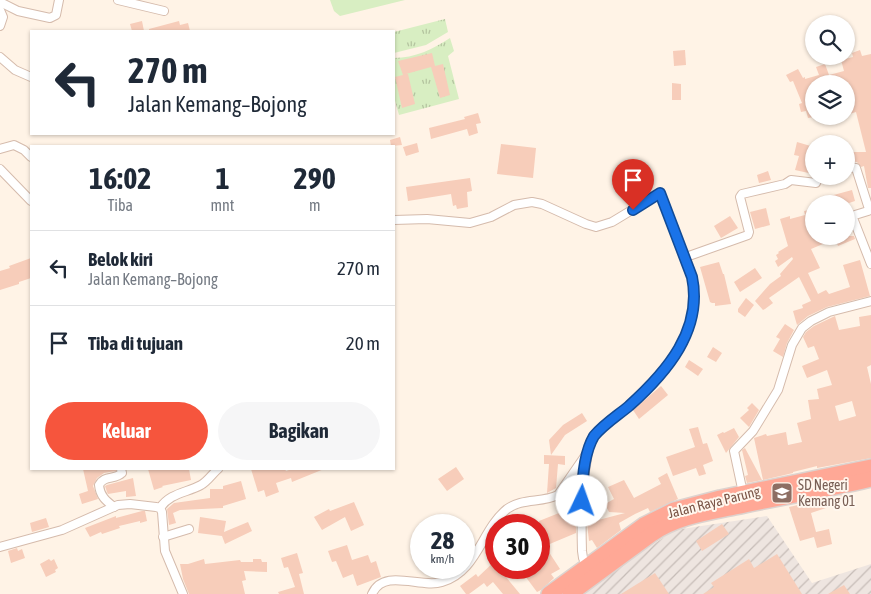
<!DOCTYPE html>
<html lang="id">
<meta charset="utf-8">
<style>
:root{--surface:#fff;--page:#f6f6f7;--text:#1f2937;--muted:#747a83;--line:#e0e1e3;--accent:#f6553d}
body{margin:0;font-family:"Asap Condensed",sans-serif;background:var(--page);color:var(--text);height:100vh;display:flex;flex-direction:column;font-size:19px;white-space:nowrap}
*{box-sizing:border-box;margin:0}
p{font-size:16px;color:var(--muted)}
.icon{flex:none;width:28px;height:28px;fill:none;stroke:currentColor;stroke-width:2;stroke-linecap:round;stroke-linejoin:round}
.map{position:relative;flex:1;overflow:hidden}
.side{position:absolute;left:30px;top:145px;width:365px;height:325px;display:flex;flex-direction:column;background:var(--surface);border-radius:0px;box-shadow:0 1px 4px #0004}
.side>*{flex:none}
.top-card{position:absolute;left:30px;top:30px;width:365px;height:105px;border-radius:0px;box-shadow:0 1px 4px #0004;background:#fff;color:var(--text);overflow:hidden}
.fabs{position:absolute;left:805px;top:15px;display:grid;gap:10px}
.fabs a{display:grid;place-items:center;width:50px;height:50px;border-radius:50%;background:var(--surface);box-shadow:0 1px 4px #0004;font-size:25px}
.speed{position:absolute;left:410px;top:514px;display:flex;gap:10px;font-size:25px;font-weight:700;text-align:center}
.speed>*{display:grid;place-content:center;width:65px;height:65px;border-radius:50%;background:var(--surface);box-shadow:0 1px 4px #0004;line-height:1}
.speed small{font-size:12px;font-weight:400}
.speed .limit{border:8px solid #d22;background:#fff;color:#111}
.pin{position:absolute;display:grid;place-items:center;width:42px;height:42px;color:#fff;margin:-51px -21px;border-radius:50% 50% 50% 0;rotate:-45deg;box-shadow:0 0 5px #0007}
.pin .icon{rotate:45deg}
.me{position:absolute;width:55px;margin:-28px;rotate:3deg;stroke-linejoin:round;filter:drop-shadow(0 0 4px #0008)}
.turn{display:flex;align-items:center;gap:18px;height:105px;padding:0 15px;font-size:22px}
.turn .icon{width:65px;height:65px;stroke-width:2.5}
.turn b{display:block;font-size:35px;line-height:42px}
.eta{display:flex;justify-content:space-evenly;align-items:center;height:85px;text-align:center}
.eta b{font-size:30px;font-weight:700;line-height:35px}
.cta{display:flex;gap:10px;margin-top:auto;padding:10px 15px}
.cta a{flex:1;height:58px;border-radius:30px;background:var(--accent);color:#fff;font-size:20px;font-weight:700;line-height:58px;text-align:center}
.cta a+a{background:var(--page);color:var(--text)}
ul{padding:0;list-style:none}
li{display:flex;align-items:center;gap:15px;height:75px;padding:0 15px;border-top:1px solid var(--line)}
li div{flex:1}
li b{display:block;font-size:19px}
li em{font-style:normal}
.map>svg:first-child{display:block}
.industrial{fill:url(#industrial-furrows)}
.grass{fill:url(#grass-tufts)}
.pitch{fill:#d8eec2}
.building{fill:#f7cdba;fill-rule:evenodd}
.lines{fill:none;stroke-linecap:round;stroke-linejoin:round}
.street-casing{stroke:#d5bbac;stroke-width:10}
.highway-casing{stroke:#ddd3cf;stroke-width:18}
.street{stroke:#fff;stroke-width:8}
.highway{stroke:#ffa896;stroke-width:15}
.route-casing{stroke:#114b97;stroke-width:12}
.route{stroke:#1a73e8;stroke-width:9}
.labels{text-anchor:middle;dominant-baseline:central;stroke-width:4;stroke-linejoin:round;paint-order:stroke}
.education-label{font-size:14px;fill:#785e54;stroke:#fff7ee;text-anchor:start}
.street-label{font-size:14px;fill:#7b5547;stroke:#fff7ee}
</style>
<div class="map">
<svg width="871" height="594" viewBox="0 0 871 594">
<defs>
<pattern id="industrial-furrows" width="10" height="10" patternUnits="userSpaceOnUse" patternTransform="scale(1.25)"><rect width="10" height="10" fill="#eee5e0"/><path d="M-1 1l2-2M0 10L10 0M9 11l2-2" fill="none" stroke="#c6bcb7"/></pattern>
<pattern id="grass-tufts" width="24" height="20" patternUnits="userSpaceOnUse" patternTransform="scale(1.25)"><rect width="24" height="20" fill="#d8eec2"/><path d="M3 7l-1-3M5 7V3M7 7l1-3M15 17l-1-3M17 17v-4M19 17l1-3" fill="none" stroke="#b4c49f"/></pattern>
</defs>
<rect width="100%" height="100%" fill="#fff3e6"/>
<!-- industrial -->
<path class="industrial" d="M767 516 812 583 871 564V594H578L675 530Z"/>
<!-- grass -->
<g class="grass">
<path d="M445 19 448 32 426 45 394 53V32Z"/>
<path d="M450 38 454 51 448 56 459 99 399 115 394 97V58C415 58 433 49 450 38Z"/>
</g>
<!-- pitch -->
<path class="pitch" d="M330 0H405L340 16 334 11Z"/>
<!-- building -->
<g class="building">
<path d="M142 21 144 31H132L130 24Z"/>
<path d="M179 21 180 25 188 23 190 31H149V29Z"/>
<path d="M685 50 686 65 674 66 673 51Z"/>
<path d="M860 50 862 56 871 54V188H868L864 166 861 167 857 162 846 161V152H866L856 112 846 115V106L853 104 849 84H814V117L808 118 806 111 801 112 799 104 802 103 793 81 790 82 786 75 798 69 803 78 805 77V79L819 75 816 67 825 64 829 75 844 71 841 60 853 57 852 53Z"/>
<path d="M432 53 435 66 443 64 450 95 440 98 431 67 406 74H408L415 104 402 108 395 77 403 75 398 61Z"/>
<path d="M672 83 681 84V100H672Z"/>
<path d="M478 113 481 123 476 124 478 133 469 136 467 129 431 139 429 128 465 119 464 117Z"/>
<path d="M400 137 402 145 391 146 390 140Z"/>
<path d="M797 142 814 147 813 174 795 170 799 156 794 155Z"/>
<path d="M417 143 419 152 406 156 403 147Z"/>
<path d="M501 144 536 148 533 178 497 174Z"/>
<path d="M768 171 771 180 759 183 757 175Z"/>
<path d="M470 178 472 191 467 192 468 207 457 209 456 205 453 206 451 194 408 201 406 187Z"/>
<path d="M640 178 645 190 630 195 626 183Z"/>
<path d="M852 190 855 201 846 204H816V202L830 198V196Z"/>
<path d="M766 208 770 225 755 229 750 212Z"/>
<path d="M814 209V220L808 222 814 239 820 237 823 244 811 249 820 268 808 273 818 294 826 290 829 294 850 287 843 265 860 260 870 296 827 307 808 316 797 325 793 311 803 308 802 305 811 301 799 277 769 298 773 303 765 309 763 310 755 301 770 284 781 276 780 274 793 259 792 257 778 267 775 261 778 259 776 255 779 253 778 252 788 246 780 219 790 216V219L805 215 804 211Z"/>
<path d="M730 216 738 228 721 238 714 226Z"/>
<path d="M834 236H854L855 239 838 246Z"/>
<path d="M31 258V278L19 282V284L0 290V271L10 268 9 266Z"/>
<path d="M719 262 723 274H724L731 304 715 306V303H712L710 302 700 267Z"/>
<path d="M755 268 762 278 740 292 734 282Z"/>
<path d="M746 298 754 305 745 317 738 312V309Z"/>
<path d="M871 315V365L867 367 871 384V458L817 468V466L793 472V473L763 480 754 438 766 434 767 436 786 432 788 445 802 442 797 423 811 419 808 400 819 399 817 389 832 385 827 370 807 378 802 366 819 359 814 346 808 348 803 337 806 332 814 326 835 316 839 330 860 326 859 317ZM852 401 856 416 839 421 835 406Z"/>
<path d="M785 324 794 330 787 343 783 357 773 351 780 339 776 337Z"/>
<path d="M713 347 722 353 716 362 707 357Z"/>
<path d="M689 360 703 369 698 376 685 367Z"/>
<path d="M661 386 668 395 639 419 633 410Z"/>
<path d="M752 403 759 410 749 427 740 418 749 410 747 408Z"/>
<path d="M582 413 587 421 565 435 551 455 549 440 563 425Z"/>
<path d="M698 427 703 444 707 443 713 461 703 465 706 474 699 476 696 468 673 476 666 457 695 447 689 429Z"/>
<path d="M734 428 739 437 726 453 717 435 723 432 724 433Z"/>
<path d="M745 448 762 480 747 483 745 476 748 475 742 450Z"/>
<path d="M544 455 565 456V465L558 464 556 488 547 493 549 464H544Z"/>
<path d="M456 467 464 479 447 491 438 479Z"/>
<path d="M83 469H116V471L104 473 97 478 93 486 98 499 82 504 79 494 88 491Z"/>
<path d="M148 469H189L191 480 162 486 163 487 154 490Z"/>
<path d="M251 469H285L286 471 292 469H324L292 482 291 478 276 483 279 492 266 497 264 490 258 492Z"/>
<path d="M667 473 678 499 650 512 648 508 635 514 619 523 621 530 597 548 592 540 589 541 587 523 625 513 609 512 605 504 614 499 608 487 624 480 634 498 661 484 658 478Z"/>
<path d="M133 478 136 496 126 497V491L108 494 107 492 105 486 107 485Z"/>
<path d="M241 481 246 499 223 506V508L180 510 173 513 176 523 169 525 167 509 174 503 210 498V489H223V486Z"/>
<path d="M567 493 576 494V507L566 506Z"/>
<path d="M843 495 844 502 811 513 816 532 829 529 832 544 817 548 814 537 800 541 789 507Z"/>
<path d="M354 502 364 525 351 531 345 517 322 530 314 517 329 509 330 511Z"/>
<path d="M569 509 576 527V533L545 546 560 569 551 574 554 578 541 590 537 592 519 568 506 577 520 594H503L493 582 487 587 484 583 469 594H466L460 586 476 574 478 577 496 560V568H539V521Z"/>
<path d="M142 511H145L147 521 140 523V521L119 526 120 528 102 534 101 532 90 537 85 528 116 516V518Z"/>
<path d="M200 517 226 521 224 532 248 522 252 531 225 544 222 536 198 533Z"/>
<path d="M46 518 49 527 32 532 30 523Z"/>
<path d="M722 524 729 534 702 551 696 541Z"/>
<path d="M347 545 352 560 368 555 371 563 376 561 381 577 357 586 353 574 343 578 336 561 332 562 328 551Z"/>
<path d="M17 548 18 551 22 549 25 558 11 563 8 551Z"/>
<path d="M297 553 303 573 299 574 304 594H279L278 592 295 587 288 567 284 568 281 558Z"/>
<path d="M777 554 802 594H703L714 587 711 583 749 559 754 568Z"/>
<path d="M49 559 51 561 54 559 58 568 55 570 56 572 46 577 40 564Z"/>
<path d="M204 559 205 564 240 560 241 562H253V559H261L262 562H267V572L244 571 246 580 242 581 245 594H189L183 579 180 564H188Z"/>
<path d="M655 573 669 594H621Z"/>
<path d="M844 585 850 594H828Z"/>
</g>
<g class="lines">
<!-- street casing -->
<g class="street-casing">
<g id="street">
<path d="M118 0 164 11"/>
<path d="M0 2 18 11 50 18 56 15 59 0"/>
<path d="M0 10 3 17 0 26"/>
<path d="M0 57 15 70 31 77"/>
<path d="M0 149 14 145 24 150 31 157"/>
<path d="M846 167 856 168 869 209 868 211 855 215 853 218 871 264"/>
<path d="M0 169 31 201"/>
<path d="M394 220 427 219 470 223 491 217 514 205 532 202 542 204 586 224 596 227 612 222 660 193 692 277C703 330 666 374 628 407 617 416 601 425 593 437 589 444 588 452 587 459 581 490 581 520 582 551L583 558 588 569"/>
<path d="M686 257 748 235 749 232 740 197 742 194 785 184 791 180 816 183 819 176"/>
<path d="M743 493 734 451 753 431 778 390 792 345 802 328 811 321 829 312 871 301"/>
<path d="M114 507C106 501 100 496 99 485 104 475 115 480 122 473L121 469"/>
<path d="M160 508C170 493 186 493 201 485 208 481 212 474 218 469"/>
<path d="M163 537 189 529"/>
<path d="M0 547 62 530 118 505 130 504 156 507 160 508 162 512 165 551 183 594"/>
<path d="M372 594C384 567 421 589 442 582 478 571 481 530 507 509 522 498 542 503 558 495L587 453"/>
</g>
</g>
<!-- highway casing -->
<g class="highway-casing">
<g id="highway">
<path d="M549 594 644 525 674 510 720 498 871 467"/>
<path d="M570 594 652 534C677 517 706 513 735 507 781 497 826 490 871 479"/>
</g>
</g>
<!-- street -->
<use href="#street" class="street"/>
<!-- highway -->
<use href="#highway" class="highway"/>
</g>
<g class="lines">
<!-- route casing -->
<g class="route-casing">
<path id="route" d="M582 501C582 482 584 453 594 436 604 424 617 416 629 406 667 372 703 330 692 277L660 193 633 210"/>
</g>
<!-- route -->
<use href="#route" class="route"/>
</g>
<!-- icons -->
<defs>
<g id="school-square" transform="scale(1.125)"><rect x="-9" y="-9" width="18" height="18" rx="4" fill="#8d6e63" stroke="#fff7ee"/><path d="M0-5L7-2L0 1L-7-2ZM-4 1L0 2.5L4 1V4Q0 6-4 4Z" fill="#fff"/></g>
</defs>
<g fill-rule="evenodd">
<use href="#school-square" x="782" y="493"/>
</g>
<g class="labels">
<!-- education labels -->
<g class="education-label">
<text x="798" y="485">SD Negeri<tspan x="798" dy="16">Kemang 01</tspan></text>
</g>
<!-- street labels -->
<g class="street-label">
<text transform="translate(714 502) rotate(-14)">Jalan Raya Parung</text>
</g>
</g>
</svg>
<div class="fabs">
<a><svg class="icon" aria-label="search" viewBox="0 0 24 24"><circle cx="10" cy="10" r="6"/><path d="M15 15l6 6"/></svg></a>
<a><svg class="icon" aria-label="layers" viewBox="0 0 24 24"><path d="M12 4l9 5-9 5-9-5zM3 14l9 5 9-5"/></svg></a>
<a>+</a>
<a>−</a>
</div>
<div class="speed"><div>28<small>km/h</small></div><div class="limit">30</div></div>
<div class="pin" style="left:633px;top:210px;background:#d93025"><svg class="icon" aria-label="arrive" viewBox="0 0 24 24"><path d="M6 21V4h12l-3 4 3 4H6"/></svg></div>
<svg class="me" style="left:582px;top:501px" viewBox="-20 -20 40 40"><circle r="19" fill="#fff"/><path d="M0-13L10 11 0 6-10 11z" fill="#1a73e8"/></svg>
<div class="top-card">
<div class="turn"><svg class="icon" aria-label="left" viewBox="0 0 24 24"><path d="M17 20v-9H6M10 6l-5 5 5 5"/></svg><div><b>270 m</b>Jalan Kemang–Bojong</div></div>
</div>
<section class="side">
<div class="eta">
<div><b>16:02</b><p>Tiba</p></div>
<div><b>1</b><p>mnt</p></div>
<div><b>290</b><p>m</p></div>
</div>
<ul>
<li><svg class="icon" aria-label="left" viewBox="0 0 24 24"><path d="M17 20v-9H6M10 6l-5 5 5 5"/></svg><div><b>Belok kiri</b><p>Jalan Kemang–Bojong</p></div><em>270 m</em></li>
<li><svg class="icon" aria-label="arrive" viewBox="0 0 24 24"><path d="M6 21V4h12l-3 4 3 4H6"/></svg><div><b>Tiba di tujuan</b></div><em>20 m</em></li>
</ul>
<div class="cta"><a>Keluar</a><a>Bagikan</a></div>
</section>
</div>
